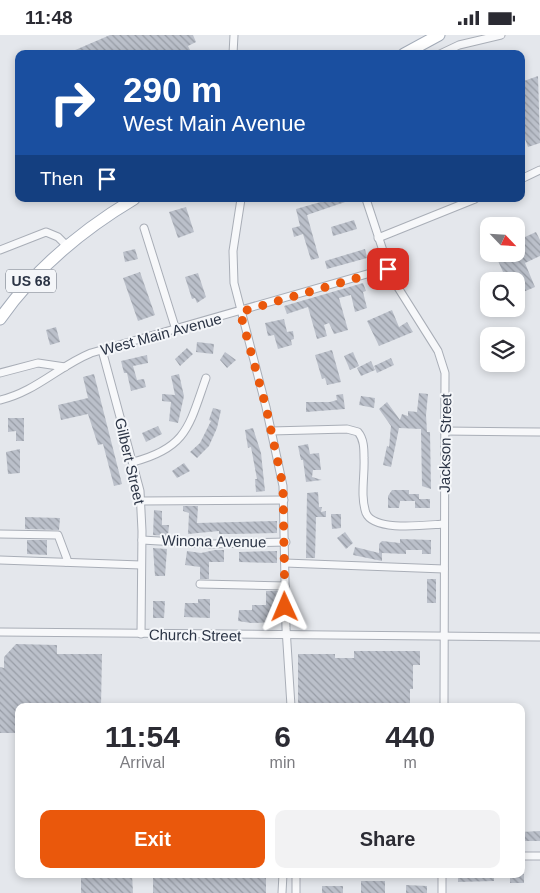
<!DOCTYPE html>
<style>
:root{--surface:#fff;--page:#f2f2f3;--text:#2b2b33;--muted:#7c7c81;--accent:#ea580c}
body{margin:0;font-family:Arial,sans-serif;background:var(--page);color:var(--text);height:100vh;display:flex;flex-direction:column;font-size:19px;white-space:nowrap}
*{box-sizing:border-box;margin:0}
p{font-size:16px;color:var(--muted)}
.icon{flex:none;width:28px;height:28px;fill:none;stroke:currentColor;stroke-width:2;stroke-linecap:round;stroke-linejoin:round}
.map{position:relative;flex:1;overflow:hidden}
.drawer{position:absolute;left:15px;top:668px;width:510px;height:175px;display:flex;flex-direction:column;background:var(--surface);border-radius:10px;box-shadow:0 2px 8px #0003}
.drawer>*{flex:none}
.guide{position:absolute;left:15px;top:15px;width:510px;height:152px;border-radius:10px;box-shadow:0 2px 8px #0003;background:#1a4fa0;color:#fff;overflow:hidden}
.needle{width:32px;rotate:115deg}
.buttons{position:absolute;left:480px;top:182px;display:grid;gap:10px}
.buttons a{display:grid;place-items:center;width:45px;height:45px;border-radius:10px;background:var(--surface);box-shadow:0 2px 8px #0003;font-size:25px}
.pin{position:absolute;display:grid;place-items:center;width:42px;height:42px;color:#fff;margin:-21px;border-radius:10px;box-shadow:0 2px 8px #0006}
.me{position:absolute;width:55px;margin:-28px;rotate:359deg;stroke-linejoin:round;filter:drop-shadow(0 0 4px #0008)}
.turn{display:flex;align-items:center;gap:18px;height:105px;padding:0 25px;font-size:22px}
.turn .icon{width:65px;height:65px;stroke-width:2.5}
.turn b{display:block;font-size:35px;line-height:42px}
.then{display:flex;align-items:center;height:48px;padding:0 25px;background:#0003;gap:10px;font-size:19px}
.eta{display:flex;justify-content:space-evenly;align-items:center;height:85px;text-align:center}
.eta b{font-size:30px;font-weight:800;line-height:35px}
.primary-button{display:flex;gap:10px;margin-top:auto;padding:10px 25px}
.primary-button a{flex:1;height:58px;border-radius:10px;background:var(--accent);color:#fff;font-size:20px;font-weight:800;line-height:58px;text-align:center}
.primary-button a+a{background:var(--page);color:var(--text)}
.status{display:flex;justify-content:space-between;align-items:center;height:35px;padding:0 25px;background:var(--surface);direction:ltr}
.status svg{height:14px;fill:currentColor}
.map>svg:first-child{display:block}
.building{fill:url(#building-back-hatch)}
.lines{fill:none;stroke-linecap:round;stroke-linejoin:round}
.minor-casing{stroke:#a9aeb7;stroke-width:9}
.primary-casing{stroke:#a3abb8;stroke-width:13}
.minor{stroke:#f7f8fa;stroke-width:7}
.primary{stroke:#fff;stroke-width:11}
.route{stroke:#ea580c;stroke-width:9;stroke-dasharray:0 16.2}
.labels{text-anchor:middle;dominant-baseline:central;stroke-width:4;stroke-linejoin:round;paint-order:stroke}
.shield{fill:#f4f6f9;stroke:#676e7b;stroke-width:1}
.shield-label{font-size:14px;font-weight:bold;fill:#2b3445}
.street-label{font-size:15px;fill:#2b3445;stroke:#f4f6f9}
</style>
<div class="status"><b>11:48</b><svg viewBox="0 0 49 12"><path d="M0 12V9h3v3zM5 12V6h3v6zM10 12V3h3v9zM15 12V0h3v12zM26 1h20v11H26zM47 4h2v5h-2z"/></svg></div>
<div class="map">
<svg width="540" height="858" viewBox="0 0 540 858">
<defs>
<pattern id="building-back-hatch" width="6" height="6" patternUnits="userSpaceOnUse" patternTransform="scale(1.25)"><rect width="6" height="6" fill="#bbc0ca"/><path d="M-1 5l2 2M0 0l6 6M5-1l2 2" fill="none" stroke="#989da6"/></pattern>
</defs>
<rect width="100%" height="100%" fill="#e4e7ec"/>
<!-- building -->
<g class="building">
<path d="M110 0H193L196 7 188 11 192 19H66Z"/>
<path d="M538 41 540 108 528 112 521 93V47Z"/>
<path d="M331 164 351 165 307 180 319 223 311 225 303 199 294 202 292 193 300 191 296 174Z"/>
<path d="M186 172 194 197 178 203 169 177Z"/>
<path d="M354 185 357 194 333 201 331 192Z"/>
<path d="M536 197 540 205V221L525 228 535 252 516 260V246H507L495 219H516V206Z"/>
<path d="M135 214 138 224 125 227 123 217Z"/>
<path d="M365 214 367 223 327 234 325 226Z"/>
<path d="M140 237 155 280 138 286 123 243Z"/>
<path d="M198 238 206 262 197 268 195 263 192 264 185 242Z"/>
<path d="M363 248 366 256 363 257 367 273 355 277 351 260 339 263 348 295 334 299 329 288 324 290 327 301 317 304 308 272 287 279 284 271Z"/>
<path d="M392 275 399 292 407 287 413 297 379 311 367 286Z"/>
<path d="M284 284 287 297 293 296 294 304 291 305 292 310 278 314 274 300 268 301 265 288Z"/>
<path d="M56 292 60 307 50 310 46 295Z"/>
<path d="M197 307 214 309 213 319 196 317Z"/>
<path d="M187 313 193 319 180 331 175 324Z"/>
<path d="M332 315 341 347 327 350 325 343 322 344 315 320Z"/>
<path d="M225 317 236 325 227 333 220 325Z"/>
<path d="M353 317 359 331 350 335 344 321Z"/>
<path d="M147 320 148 328 133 331 137 345 144 344 146 352 131 356 127 338H124L121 326Z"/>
<path d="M391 323 394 330 377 338 374 331Z"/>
<path d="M371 326 375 335 361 341 357 333Z"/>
<path d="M94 339 122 449 114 451 103 409 98 410 88 379 61 385 58 370 88 363 83 342Z"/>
<path d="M179 339 184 361 178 388 169 386 171 367 162 366V359L175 360 171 341Z"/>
<path d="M419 358 428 359 426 380 427 397H430L431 454 422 451 421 394 399 393 391 432 383 430 387 411 389 412 391 391 379 374 387 367 400 385 402 379 408 381V376L417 377Z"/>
<path d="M343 359 345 374 306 377V367H330L337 365 336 360Z"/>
<path d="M361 361 375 363 374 373 359 370Z"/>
<path d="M213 373 221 375 217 393 209 411 197 423 190 417 200 408 211 386 209 385Z"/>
<path d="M8 383H24V406H16V396L8 397Z"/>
<path d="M158 391 162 399 146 407 142 398Z"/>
<path d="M253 393 261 418 265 456 256 457 255 444H257L251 412 248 413 245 395Z"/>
<path d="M308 409 310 419 319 418 321 435H313L312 442 322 445 306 447 303 425H301L298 411Z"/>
<path d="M20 414V438L8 439 6 417Z"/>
<path d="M184 428 190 436 177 443 172 436Z"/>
<path d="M392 455H409V459H419V464H430V473H415V466H400L399 473H388V461Z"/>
<path d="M318 457 319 472H322L321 477 326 476V482H316L315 523H306L307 458Z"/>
<path d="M183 471H198L197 488 277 486V498L228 499H219V496L188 499 189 478 183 476Z"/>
<path d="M154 475 162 476V490H169L168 501 153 500Z"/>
<path d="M331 479H341V493L332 494Z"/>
<path d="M25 482 60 483 59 495 25 494Z"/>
<path d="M345 497 353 508 346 514 337 503Z"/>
<path d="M400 504 431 505V519H422V515H406V519L382 518V526L353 520 355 512 379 518V509L382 506 400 508Z"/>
<path d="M27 505H47V520L27 519Z"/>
<path d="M153 513 167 514 165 541H155Z"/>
<path d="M215 515H224V527H209V544H200V532L185 530 187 516 201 518Z"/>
<path d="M277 516V528L239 527V517Z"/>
<rect x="427" y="544" width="9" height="24"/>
<path d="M266 556H280L281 587 251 588 238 586 239 575H252V570H266Z"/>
<path d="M198 564H210V583L184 582 185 568H198Z"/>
<path d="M153 566H165L164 583H153Z"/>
<path d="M16 609 57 610V619H102L101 671H19V698H0V632L4 633V622Z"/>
<path d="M354 616H420V630H413V654H410V671H298V619H335V623H354Z"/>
<path d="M540 796V806H521V797Z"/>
<path d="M81 839H132L133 858H81Z"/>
<rect x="153" y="839" width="113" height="19"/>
<path d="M458 839H494V846L458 847Z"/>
<rect x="510" y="839" width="14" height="9"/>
<rect x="361" y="846" width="24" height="12"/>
<path d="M406 850 427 851V858H406Z"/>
<rect x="322" y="851" width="21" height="7"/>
</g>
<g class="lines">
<!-- minor casing -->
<g class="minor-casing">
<g id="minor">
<path d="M233 19 234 0"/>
<path d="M440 19 459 10 501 0"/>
<path d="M521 144 540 135"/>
<path d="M241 164 233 216 234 248 266 372 283 451 286 593 291 671"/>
<path d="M366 164 392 243 438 316 445 338 444 671"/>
<path d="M144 193 176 295"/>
<path d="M378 203 475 164"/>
<path d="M0 215 46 197 58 202 67 211"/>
<path d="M102 315 140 456 142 496 141 599"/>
<path d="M0 338 38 328 65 332"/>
<path d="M0 365C35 357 59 331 91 318L388 233"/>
<path d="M271 396 347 394 358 397C364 404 364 414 364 423 365 440 360 461 366 478 374 497 426 490 444 489"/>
<path d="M444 396 540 397"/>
<path d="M133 427C187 413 189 391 206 343"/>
<path d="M141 466 284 465"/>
<path d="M0 499 58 500 67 524 66 527"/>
<path d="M142 505 211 509 286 507"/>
<path d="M0 525 141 530"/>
<path d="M285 528 444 534"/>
<path d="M200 549 285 551"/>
<path d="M0 597 540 602"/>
<path d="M521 821H540"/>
<path d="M282 858 283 839"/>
<path d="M296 858V839"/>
<path d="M442 858V839"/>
</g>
</g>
<!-- primary casing -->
<g class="primary-casing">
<g id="primary">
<path d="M404 19 439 0"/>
<path d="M0 284C35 234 82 195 134 164"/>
</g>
</g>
<!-- minor -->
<use href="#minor" class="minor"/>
<!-- primary -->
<use href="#primary" class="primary"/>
</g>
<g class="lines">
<!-- route -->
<path class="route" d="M285 572 283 451 266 372 240 277 388 234"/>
</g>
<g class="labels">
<!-- shield labels -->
<rect class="shield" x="6" y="234.5" width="50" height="23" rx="4"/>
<g class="shield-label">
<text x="31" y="246">US 68</text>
</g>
<!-- street labels -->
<g class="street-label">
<text transform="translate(161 299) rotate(-15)">West Main Avenue</text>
<text transform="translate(445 408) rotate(-89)">Jackson Street</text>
<text transform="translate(130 426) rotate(77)">Gilbert Street</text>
<text transform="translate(214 506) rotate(1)">Winona Avenue</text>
<text transform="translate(195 600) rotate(1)">Church Street</text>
</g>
</g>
</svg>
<div class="buttons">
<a><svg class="needle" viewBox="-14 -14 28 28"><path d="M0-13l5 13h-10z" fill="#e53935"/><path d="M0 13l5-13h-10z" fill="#7c7c81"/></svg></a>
<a><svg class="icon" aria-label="search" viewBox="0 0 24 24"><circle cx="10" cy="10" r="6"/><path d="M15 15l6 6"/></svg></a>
<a><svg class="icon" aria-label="layers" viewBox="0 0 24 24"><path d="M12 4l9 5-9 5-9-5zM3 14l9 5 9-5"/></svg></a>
</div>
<div class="pin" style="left:388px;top:234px;background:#d93025"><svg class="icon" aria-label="arrive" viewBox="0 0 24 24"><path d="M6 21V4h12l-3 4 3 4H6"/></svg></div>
<svg class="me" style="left:285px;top:572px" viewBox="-20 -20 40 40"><path d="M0-17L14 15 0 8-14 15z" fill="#ea580c" stroke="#fff" stroke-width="4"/></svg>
<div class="guide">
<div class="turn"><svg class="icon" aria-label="right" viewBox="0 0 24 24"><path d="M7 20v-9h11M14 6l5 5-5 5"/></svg><div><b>290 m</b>West Main Avenue</div></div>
<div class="then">Then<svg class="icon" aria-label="arrive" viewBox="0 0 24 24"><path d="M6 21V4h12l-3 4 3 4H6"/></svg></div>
</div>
<section class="drawer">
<div class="eta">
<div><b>11:54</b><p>Arrival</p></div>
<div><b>6</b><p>min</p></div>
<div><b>440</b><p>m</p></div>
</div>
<div class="primary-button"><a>Exit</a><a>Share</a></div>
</section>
</div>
